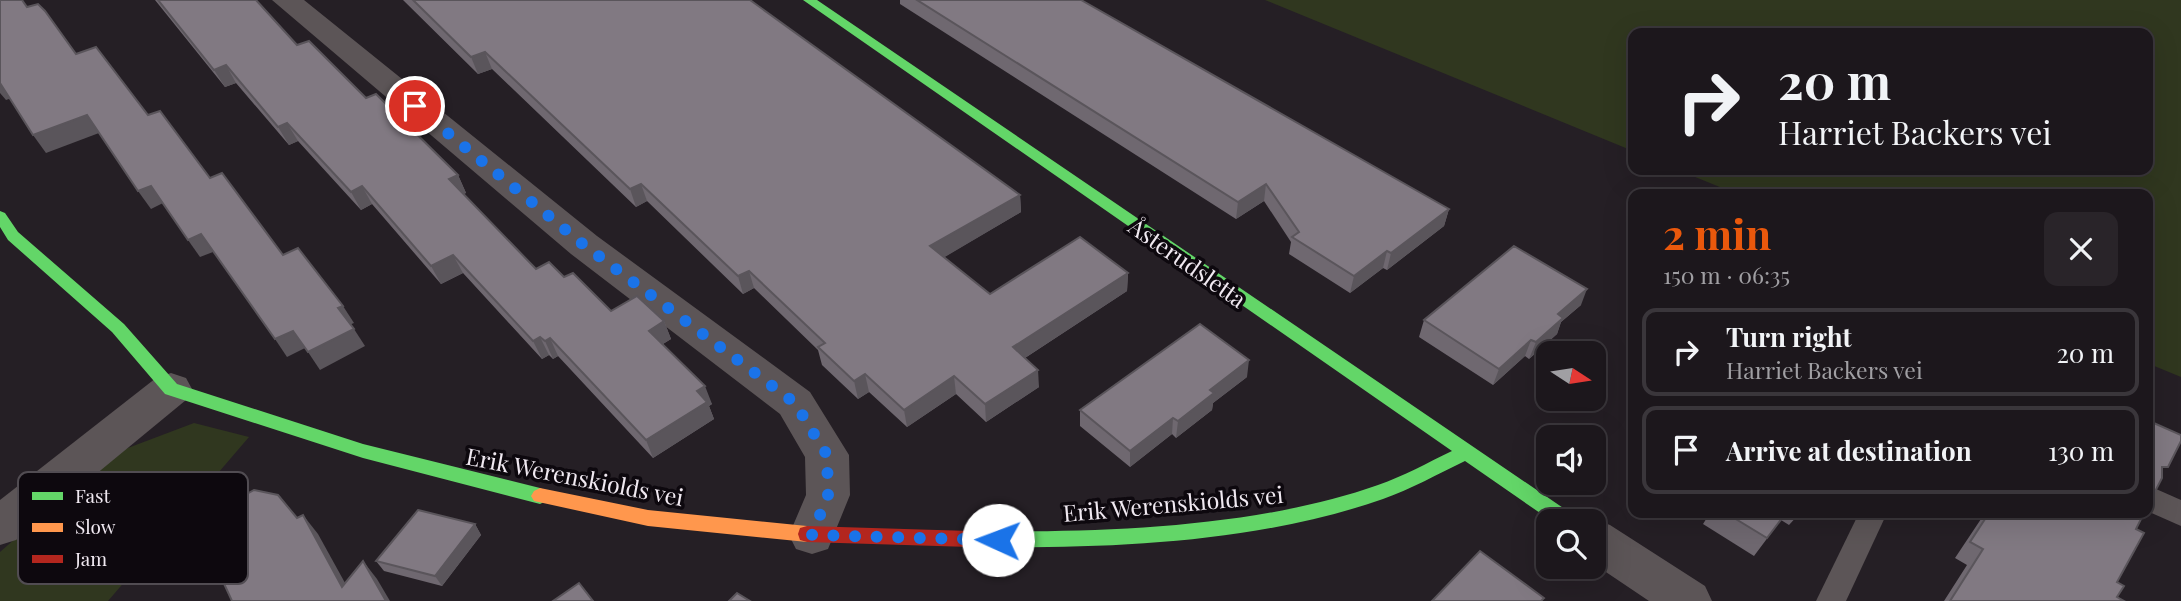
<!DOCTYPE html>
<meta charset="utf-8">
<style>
:root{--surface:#1c171c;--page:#292429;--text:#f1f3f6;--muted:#a09fa3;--line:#3a363b;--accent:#ea580c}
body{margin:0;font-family:"Playfair Display",serif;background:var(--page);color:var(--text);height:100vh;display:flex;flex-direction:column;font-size:26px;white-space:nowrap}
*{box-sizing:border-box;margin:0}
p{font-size:23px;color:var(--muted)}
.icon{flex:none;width:38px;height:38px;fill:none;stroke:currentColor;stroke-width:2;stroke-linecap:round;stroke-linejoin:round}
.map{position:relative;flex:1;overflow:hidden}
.side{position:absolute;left:1628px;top:189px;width:525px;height:329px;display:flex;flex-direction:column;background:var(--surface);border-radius:14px;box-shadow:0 7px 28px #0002,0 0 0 2px var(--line)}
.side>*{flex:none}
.guide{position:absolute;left:1628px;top:28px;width:525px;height:147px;border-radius:14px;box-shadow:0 7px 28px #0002,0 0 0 2px var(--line);background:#1c171c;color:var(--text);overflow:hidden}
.needle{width:46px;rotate:102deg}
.fabs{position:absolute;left:1536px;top:341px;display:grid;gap:14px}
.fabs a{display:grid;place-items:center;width:70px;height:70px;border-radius:14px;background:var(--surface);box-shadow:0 7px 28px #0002,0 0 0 2px var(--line);font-size:35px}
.pin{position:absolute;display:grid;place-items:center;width:60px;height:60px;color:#fff;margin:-30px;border:4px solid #fff;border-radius:50%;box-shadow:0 2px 7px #0007}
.me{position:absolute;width:77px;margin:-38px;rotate:272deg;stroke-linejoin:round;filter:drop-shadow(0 0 5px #0008)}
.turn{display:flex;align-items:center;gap:24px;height:147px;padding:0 35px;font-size:32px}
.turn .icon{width:91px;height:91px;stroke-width:2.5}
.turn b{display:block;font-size:49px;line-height:60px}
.round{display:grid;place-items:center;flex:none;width:74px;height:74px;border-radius:14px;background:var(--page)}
.overview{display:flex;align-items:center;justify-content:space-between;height:119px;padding:0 35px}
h1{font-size:42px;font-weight:700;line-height:52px;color:var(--accent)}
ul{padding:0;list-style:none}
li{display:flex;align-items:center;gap:21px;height:88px;margin:0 14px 10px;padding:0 21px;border:4px solid var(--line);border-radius:14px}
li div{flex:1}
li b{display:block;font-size:26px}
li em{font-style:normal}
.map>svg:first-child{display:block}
.green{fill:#30371f}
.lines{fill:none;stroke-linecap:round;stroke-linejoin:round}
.lane{fill:#5c5557;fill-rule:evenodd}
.street{fill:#5c5557;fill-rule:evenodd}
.fast{fill:#63d668;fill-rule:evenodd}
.slow{fill:#ff974d;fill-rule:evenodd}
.jam{fill:#b3261e;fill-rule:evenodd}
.wall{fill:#6f6870}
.shaded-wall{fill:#5a555b}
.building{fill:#817982;stroke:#5a555b;stroke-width:2}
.route{stroke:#1a73e8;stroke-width:12;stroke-dasharray:0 21.6}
.labels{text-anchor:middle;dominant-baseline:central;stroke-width:7;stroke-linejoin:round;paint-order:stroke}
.street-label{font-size:23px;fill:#f0e9f1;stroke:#0d080e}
.key{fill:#0d080e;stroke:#514c52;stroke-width:2}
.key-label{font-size:19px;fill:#f0e9f1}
</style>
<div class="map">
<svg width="2181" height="601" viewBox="0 0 2181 601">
<rect width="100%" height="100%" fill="#251f25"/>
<!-- green -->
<g class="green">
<path d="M1265 0H2181V377L2147 363V194H1737L1678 170H2147V33H1633V151Z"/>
<path d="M194 423 249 437 108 601H0V552L112 454Z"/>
</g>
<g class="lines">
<!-- lane -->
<g class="lane">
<path d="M2147 485 2181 500V526L2147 511Z"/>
<path d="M1859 513H1887L1846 601H1816Z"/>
</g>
<!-- street -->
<g class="street">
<path d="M272 0H304L597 236 810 392 849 455 850 495 828 549 812 554 796 549 789 535 806 495 805 457 780 414 571 254Z"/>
<path d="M171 373 186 378 192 389 186 400 16 540 0 545V500L156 378Z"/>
<path d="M1594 519 1610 525 1705 586 1712 601H1649L1594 564V522H1588Z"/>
</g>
<!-- fast -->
<g class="fast">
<path d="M803 0H817L1575 516 1577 522H1553L1465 461C1438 474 1411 489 1383 499 1254 544 1105 549 970 547L963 545 961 539 963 533 970 531C1099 533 1256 528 1378 485 1404 476 1427 463 1452 451Z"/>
<path d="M0 211 5 213 18 232 124 324 177 384 363 444 540 488 546 491 549 496 546 501 540 504 363 458 165 394 112 332 8 240 0 227Z"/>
</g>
<!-- slow -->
<path class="slow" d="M540 488 648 510 807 526 814 528 816 534 814 540 807 542 648 526 534 501 531 496 534 491Z"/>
<!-- jam -->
<path class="jam" d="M807 526 970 531 977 533 979 539 977 545 970 547 807 542 800 540 798 534 800 528Z"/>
</g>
<!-- wall -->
<g class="wall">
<path d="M155 0H256L297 45 366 98 458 175 466 193 463 194 536 269 564 277 611 311 664 321 671 339 663 344 712 404 709 406 714 419 653 458 558 356 553 359 549 355 542 359 463 273 441 284 372 204 361 210 298 141 289 145 236 83 225 87Z"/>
<path d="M403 0H750L1020 195 1021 212 944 257 990 294 1128 273 1127 291 1025 358 1039 387 986 422 956 394 907 427 869 392 858 399 822 365 818 350 754 288 743 294 647 201 636 207 492 69 478 74Z"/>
<path d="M900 0H1081L1449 209 1444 226 1387 270 1383 268 1350 293 1289 254 1291 242 1264 201 1236 219 900 4Z"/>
<path d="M1581 305 1561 322 1557 334 1529 359 1525 356 1493 385 1419 337 1424 320Z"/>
<path d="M1247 377 1213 403 1212 410 1176 438 1172 434 1130 467 1080 426V410Z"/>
<path d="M1710 513H1800L1789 525 1781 520 1754 556 1703 524Z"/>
<path d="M1985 513H2144L2136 529 2117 582V597L2124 601H1944L1967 565 1955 558Z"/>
<path d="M475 524 481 535 442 586 384 571 376 561Z"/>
</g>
<!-- shaded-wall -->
<g class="shaded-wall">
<path d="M485 52 492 69 478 74 471 57Z"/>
<path d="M226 65 236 83 225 87 214 70Z"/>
<path d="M0 83 12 98 6 100 0 93Z"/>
<path d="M87 115 99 133 46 153 33 135Z"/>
<path d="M287 123 298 141 289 145 278 127Z"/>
<path d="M458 175 466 193 457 197 449 179Z"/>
<path d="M641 184 647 201 636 207 630 189Z"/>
<path d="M1266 184 1264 201 1236 219 1238 202Z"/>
<path d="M151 186 163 203 151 209 138 191Z"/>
<path d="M362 186 372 204 361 210 351 192Z"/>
<path d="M1020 195 1021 212 933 264 930 246Z"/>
<path d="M1449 209 1444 226 1387 270 1391 253Z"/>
<path d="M201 234 213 252 200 257 188 240Z"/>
<path d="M1387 251 1383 268 1350 293 1354 276Z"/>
<path d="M453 255 463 273 441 284 431 266Z"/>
<path d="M749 271 754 288 743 294 738 276Z"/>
<path d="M1128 273 1127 291 1014 365 1013 347Z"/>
<path d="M1587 289 1581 305 1561 322 1557 334 1529 359 1536 342 1558 314Z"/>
<path d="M343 306 354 323 349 325 338 308Z"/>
<path d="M664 321 671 339 656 348 649 331Z"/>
<path d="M354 329 365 346 320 370 308 352Z"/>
<path d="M293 331 305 348 287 357 275 339Z"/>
<path d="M540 337 549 355 542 359 533 341Z"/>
<path d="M550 338 558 356 553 359 545 341Z"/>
<path d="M1531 340 1525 356 1493 385 1499 369Z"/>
<path d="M1249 360 1247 377 1213 403 1212 410 1176 438 1178 421 1210 390Z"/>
<path d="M1038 370 1039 387 986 422 985 404Z"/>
<path d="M865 374 869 392 858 399 854 381Z"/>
<path d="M954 376 956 394 907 427 904 410Z"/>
<path d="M705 386 712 404 709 406 714 419 653 458 646 440 697 391Z"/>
<path d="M1173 418 1172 434 1130 467V451Z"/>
<path d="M303 515 318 534 355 601 342 587Z"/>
<path d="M475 524 481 535 442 586 435 576Z"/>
<path d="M363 561 377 579 390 601H386Z"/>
</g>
<!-- building -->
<g class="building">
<path d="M0 0H22L27 7 38 4 45 11 76 54 96 47 148 115 160 111 210 178 222 173 283 255 298 248 343 306 338 308 354 329 308 352 293 331 275 339 201 234 188 240 151 186 138 191 87 115 33 135 0 83Z"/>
<path d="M158 0H256L297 45 309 41 366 98 376 94 458 175 449 179 536 269 549 262 564 277 573 273 611 311 637 296 664 321 649 331 705 386 697 391 707 402 646 440 550 338 545 341 540 337 533 341 453 255 431 266 362 186 351 192 287 123 278 127 226 65 214 70Z"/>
<path d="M413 0H750L1020 195 930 246 990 294 1080 237 1128 273 1013 347 1038 370 985 404 954 376 904 410 865 374 854 381 818 347 825 343 749 271 738 276 641 184 630 189 485 52 471 57Z"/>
<path d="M917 0H1081L1449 209 1391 253 1387 251 1354 276 1292 237 1299 232 1266 184 1238 202Z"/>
<path d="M1514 246 1587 289 1558 314 1563 318 1536 342 1531 340 1499 369 1424 320Z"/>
<path d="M1200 324 1249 360 1210 390 1214 393 1178 421 1173 418 1130 451 1080 410Z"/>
<path d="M2147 420 2181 435V441L2168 467H2162V478L2147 507Z"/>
<path d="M254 490 278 495 297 518 303 515 342 587 363 561 386 601H232L215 564 218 528 236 500Z"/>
<path d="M418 510 475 524 435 576 376 561Z"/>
<path d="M1726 513H1786L1767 538Z"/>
<path d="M1989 513H2144L2136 529 2144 533 2117 582 2124 586 2117 597 2124 601H1950L1983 549 1970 542Z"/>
<path d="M1480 551 1544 598 1541 601H1432Z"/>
<path d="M579 583 593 601H553Z"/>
<path d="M737 593 750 601H729Z"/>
</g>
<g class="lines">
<!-- route -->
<path class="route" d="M415 106 584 245 795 403 827 455 828 495 812 535 998 540"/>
</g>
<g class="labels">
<!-- street labels -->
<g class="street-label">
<text transform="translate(1188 262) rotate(35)">Åsterudsletta</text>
<text transform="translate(575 476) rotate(11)">Erik Werenskiolds vei</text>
<text transform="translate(1173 503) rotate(-5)">Erik Werenskiolds vei</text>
</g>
</g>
<!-- legend -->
<rect x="18" y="472" width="230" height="112" rx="10" class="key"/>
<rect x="32" y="492" width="31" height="8" fill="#63d668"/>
<rect x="32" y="523" width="31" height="9" fill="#ff974d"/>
<rect x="32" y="555" width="31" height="8" fill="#b3261e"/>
<g class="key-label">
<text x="75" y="503">Fast</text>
<text x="75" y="534">Slow</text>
<text x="75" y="566">Jam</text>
</g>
</svg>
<div class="fabs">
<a><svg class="needle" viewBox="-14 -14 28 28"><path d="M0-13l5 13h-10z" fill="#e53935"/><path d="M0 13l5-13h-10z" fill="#a09fa3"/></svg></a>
<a><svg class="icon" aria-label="sound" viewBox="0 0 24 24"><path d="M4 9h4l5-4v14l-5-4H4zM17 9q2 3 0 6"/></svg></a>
<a><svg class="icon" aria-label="search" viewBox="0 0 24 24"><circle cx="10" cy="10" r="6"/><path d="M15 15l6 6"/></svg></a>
</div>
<div class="pin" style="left:415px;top:106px;background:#d93025"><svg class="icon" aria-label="arrive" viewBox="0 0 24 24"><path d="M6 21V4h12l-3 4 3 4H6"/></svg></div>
<svg class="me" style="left:998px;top:540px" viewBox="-20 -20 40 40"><circle r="19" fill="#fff"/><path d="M0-13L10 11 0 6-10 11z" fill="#1a73e8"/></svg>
<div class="guide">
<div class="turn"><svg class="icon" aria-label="right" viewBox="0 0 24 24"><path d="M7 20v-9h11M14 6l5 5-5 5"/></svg><div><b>20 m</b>Harriet Backers vei</div></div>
</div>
<section class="side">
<div class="overview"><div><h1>2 min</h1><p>150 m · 06:35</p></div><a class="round"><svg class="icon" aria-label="close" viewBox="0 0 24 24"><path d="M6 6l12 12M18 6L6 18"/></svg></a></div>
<ul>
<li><svg class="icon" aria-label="right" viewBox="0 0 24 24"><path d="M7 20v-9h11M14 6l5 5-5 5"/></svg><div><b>Turn right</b><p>Harriet Backers vei</p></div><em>20 m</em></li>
<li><svg class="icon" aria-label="arrive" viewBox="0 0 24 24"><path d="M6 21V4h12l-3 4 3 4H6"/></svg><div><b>Arrive at destination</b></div><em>130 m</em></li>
</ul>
</section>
</div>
